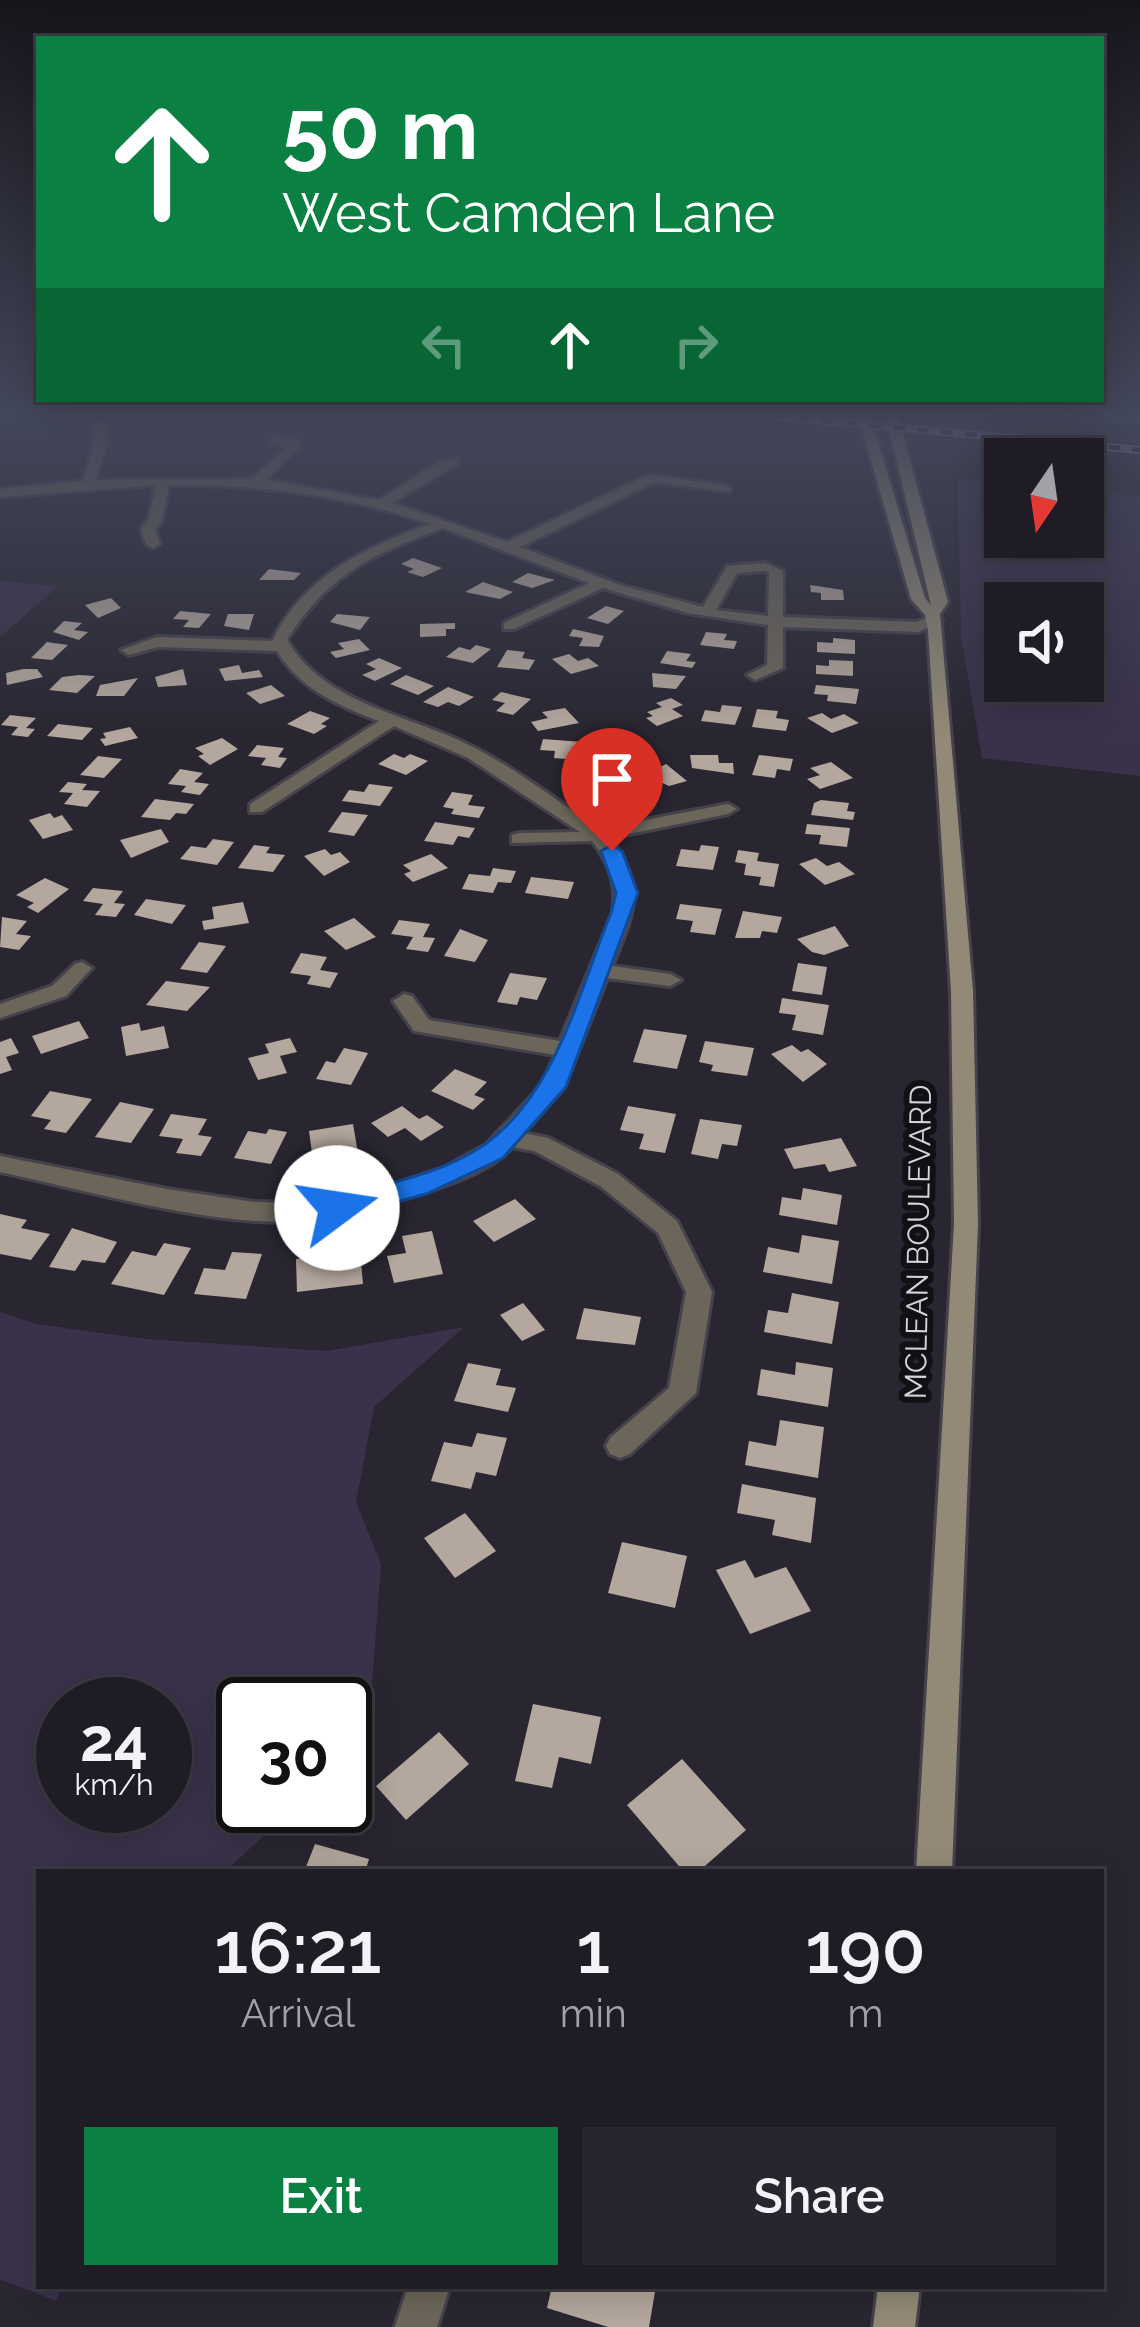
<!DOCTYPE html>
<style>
:root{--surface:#1f1c25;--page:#27252d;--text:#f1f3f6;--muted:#a1a1a7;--line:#3c3a42;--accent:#0b8043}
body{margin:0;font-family:Raleway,sans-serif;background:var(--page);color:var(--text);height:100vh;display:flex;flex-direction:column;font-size:45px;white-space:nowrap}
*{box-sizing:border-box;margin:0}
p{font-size:39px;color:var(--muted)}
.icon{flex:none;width:66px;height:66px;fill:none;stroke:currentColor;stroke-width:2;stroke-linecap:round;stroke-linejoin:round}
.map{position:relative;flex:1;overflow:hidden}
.side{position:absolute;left:36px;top:1869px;width:1068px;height:420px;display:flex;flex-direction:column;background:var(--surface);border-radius:0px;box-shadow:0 6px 30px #0003,0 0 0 3px var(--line)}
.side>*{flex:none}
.banner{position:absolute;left:36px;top:36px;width:1068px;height:366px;border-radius:0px;box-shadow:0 6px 30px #0003,0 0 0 3px var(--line);background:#0b8043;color:#fff;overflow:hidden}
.needle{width:78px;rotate:193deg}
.buttons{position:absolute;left:984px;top:438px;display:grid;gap:24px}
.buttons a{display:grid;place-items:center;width:120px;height:120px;border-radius:0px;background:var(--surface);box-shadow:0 6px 30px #0003,0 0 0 3px var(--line);font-size:60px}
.speed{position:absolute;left:36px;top:1677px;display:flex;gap:24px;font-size:60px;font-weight:700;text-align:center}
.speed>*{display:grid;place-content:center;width:156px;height:156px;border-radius:50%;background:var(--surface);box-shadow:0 6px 30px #0003,0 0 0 3px var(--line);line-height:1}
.speed small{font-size:30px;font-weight:400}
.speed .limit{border:6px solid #111;border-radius:18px;background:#fff;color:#111}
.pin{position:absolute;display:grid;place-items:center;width:102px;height:102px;color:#fff;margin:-123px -51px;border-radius:50% 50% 50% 0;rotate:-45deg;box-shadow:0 0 12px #0007}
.pin .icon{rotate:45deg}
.me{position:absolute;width:132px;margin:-66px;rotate:76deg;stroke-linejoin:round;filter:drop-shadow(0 0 9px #0008)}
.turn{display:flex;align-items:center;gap:42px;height:252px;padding:0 48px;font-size:54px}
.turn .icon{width:156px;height:156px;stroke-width:2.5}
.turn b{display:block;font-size:84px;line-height:102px}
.lanes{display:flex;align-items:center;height:114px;padding:0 48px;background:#0003;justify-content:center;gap:60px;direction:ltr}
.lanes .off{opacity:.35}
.eta{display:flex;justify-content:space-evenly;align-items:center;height:204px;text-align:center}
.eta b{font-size:72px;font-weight:600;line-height:84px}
.action{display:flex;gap:24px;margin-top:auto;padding:24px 48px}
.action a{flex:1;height:138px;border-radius:0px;background:var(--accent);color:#fff;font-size:48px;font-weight:600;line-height:138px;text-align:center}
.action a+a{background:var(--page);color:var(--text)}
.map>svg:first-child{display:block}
.green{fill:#3a324a;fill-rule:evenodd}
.building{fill:#b4a79d}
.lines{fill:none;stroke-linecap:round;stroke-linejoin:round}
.street-casing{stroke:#45424c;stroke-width:6}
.secondary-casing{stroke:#45424c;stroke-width:6}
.street{fill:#6c665a;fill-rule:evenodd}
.secondary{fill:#928a76;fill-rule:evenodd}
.rail-casing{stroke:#a8a6ae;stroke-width:8}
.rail{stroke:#111015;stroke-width:4.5;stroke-dasharray:12;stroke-linecap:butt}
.route{fill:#1a73e8;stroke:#114b97;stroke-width:3}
.labels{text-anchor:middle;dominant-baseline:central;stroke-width:12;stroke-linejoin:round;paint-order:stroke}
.street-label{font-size:30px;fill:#d6d4db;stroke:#111015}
</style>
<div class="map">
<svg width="1140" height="2327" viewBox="0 0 1140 2327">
<rect width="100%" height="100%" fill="#292631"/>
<!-- green -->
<g class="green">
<path d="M958 479 1005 483V537H1083V491L1140 496V776L982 758 961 636ZM1083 603V681H1005V603Z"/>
<path d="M0 581 58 586 0 637Z"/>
<path d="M0 1312 36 1324 146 1339 327 1351 464 1327 374 1407 356 1502 381 1564 371 1698 345 1737V1704H243V1806H295L225 1872H39V2286H63L56 2301 0 2279ZM165 1704V1806H63V1704Z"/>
</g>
<!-- building -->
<g class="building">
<path d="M413 558 442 568 423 577 407 572 414 569 401 564Z"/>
<path d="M269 569 301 573 294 580H259Z"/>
<path d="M528 573 555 580 532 588 512 582Z"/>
<path d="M483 582 513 592 500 599 465 592Z"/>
<path d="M810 585 843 590 844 600H821V593L811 592Z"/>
<path d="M111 598 121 608 98 618 85 605Z"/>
<path d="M606 606 624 611 608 624 587 618Z"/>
<path d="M180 611 211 614 199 628 183 627 189 620 173 619Z"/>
<path d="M228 614H254L249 630 224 626Z"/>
<path d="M337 614 370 617 360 630 330 622Z"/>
<path d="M64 621 82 623 74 630 88 632 79 640 53 632Z"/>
<path d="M455 623V629H446V636L420 637V624Z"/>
<path d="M573 629 604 636 599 647 579 646 583 638 569 636Z"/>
<path d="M706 632 727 634 724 640 737 641 734 649 700 645Z"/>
<path d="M833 638 855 640V654L817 652V642L833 643Z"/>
<path d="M359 639 370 650 336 658 330 652 344 649 338 643Z"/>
<path d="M47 642 68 645 52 660 31 658Z"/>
<path d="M476 645 491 649 473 663 446 657 459 647 470 650Z"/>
<path d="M507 650 525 652 522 658 535 660 529 670 497 667Z"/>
<path d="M667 651 691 654 686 661 696 662 692 668 660 663Z"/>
<path d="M569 654 578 661 588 658 599 666 571 674 552 659Z"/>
<path d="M379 658 402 668 375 681 362 675 376 669 366 664Z"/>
<path d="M829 660 853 661V676L816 674V665L829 666Z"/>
<path d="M239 665 242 673 259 670 263 677 225 681 219 669Z"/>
<path d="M23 669H37L43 677 7 685 6 673Z"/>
<path d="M183 669 187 685 158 687 155 677Z"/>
<path d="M652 673 686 676 676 689 653 687Z"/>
<path d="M79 675 95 676 77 693 49 690 62 677Z"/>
<path d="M406 675 434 686 418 695 390 684Z"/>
<path d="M138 678 124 696H96L100 685Z"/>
<path d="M271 685 285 696 260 704 246 693Z"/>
<path d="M816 685 859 689 856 704 827 701 828 695 814 694Z"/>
<path d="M448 687 474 697 459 706 448 702 438 707 423 702Z"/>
<path d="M501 692 531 699 513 715 496 711 505 703 492 700Z"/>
<path d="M671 698 683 705 672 709 683 716 657 726 646 718 653 716 647 712 662 707 656 703Z"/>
<path d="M722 705 742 707 735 725 701 721 705 710 720 712Z"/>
<path d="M565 708 579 723 538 731 531 722 548 718 542 712Z"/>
<path d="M757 709 778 711 776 718 789 720 786 731 752 727Z"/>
<path d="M310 711 330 718 321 724 327 726 314 734 287 724Z"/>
<path d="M822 713 831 719 844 714 859 723 832 733 807 718Z"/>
<path d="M10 715 36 718 26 728 35 729 28 737 11 735 18 727 1 725Z"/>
<path d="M58 724 93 728 82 740 47 736Z"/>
<path d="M130 727 138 738 105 746 100 739 106 738 103 733Z"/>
<path d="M222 738 238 749 210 765 198 756 204 754 195 748Z"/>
<path d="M543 739 582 742 578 760 554 758 555 751 540 750Z"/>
<path d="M257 745 284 748 278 757 287 758 280 768 261 765 266 758 248 756Z"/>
<path d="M394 754 404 758 410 754 428 761 406 775 378 764Z"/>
<path d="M690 755H718L719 763H733L734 774 692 768Z"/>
<path d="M759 755 793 759 790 771 777 769 775 778 752 775Z"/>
<path d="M98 756 122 759 104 778 80 775Z"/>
<path d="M831 762 853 778 820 789 807 779 820 775 810 768Z"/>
<path d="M666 764 687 781 669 786 645 775Z"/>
<path d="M180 769 203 773 194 782 209 784 200 795 181 792 186 786 168 784Z"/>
<path d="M628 781 642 793 608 804 593 792Z"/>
<path d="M68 782 87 784 82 790 100 791 87 807 64 804 73 793 59 792Z"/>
<path d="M369 784 393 787 380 806 342 801 349 790 364 792Z"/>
<path d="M452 792 473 795 468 805 485 807 479 818 451 814 454 809 443 807Z"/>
<path d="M155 799 194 804 186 814 176 813 170 820 141 817Z"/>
<path d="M821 800 849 803 847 811 855 812 853 820 811 815 814 803Z"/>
<path d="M342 812 368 815 354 836 328 832Z"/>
<path d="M50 813 54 818 62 815 73 830 43 839 29 820Z"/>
<path d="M435 822 475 828 469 838 458 836 453 845 424 841Z"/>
<path d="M807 824 850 828 847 847 819 844 821 835 805 834Z"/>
<path d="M161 829 169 842 131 858 120 840Z"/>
<path d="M213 839 234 842 217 865 180 859 191 846 206 848Z"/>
<path d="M254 845 270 847 266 853 285 855 273 872 238 868Z"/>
<path d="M701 845 719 847 713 870 676 866 681 849 699 851Z"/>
<path d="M325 849 331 855 340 852 350 862 324 876 304 856Z"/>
<path d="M738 850 759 853 757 861 779 864 774 887 759 885 761 877 744 875 746 864 735 862Z"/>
<path d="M431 854 448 868 413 882 404 874 411 871 403 865Z"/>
<path d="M816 858 827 866 839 862 855 874 825 885 799 864Z"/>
<path d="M493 868 516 871 511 883 498 882 493 893 462 889 469 874 490 876Z"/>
<path d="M531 877 574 882 568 899 525 893Z"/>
<path d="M45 878 69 889 38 913 27 907 34 903 16 895Z"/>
<path d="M93 888 123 891 114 903 125 904 116 917 95 915 103 904 83 901Z"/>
<path d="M146 899 186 905 172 924 134 915Z"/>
<path d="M243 902 249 923 204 930 202 921 214 919 212 907Z"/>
<path d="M680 904 722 909 715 935 690 932 693 921 676 919Z"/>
<path d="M743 911 782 917 777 933 762 931 760 938H735Z"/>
<path d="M2 917 27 921 16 934 31 936 19 950 0 947Z"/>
<path d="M354 918 376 937 346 950 324 931Z"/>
<path d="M399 920 430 924 423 937 435 938 428 952 406 949 413 937 391 934Z"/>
<path d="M835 926 849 946 824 955 812 952 797 939Z"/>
<path d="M460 929 488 940 475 962 444 956Z"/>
<path d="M199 942 226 946 207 973 180 969Z"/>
<path d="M301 953 327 957 320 970 338 973 330 988 307 984 311 976 290 973Z"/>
<path d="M798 963 827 967 822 995 792 991Z"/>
<path d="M510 973 547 978 537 1000 520 997 517 1005 497 1002Z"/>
<path d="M166 981 210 987 187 1011 146 1005Z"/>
<path d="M782 998 829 1005 823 1035 792 1030 796 1015 779 1013Z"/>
<path d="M79 1021 89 1038 41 1054 32 1036Z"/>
<path d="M139 1023 141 1031 164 1026 169 1048 126 1056 121 1027Z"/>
<path d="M644 1029 687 1035 677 1069 633 1062Z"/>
<path d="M11 1038 19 1053 6 1057 12 1070 0 1074V1042Z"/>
<path d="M290 1038 297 1052 280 1056 287 1073 258 1080 248 1058 269 1053 265 1044Z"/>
<path d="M705 1041 754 1048 747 1076 711 1071 713 1065 699 1062Z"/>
<path d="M792 1045 801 1052 808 1049 827 1064 803 1082 771 1054Z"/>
<path d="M344 1048 368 1053 351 1085 316 1079 326 1061 335 1063Z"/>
<path d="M455 1069 487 1082 474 1095 485 1099 473 1110 431 1091Z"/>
<path d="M50 1091 92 1099 66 1133 44 1129 51 1120 31 1116Z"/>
<path d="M120 1102 154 1109 131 1143 95 1137Z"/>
<path d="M402 1106 419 1119 427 1115 444 1127 421 1141 405 1128 388 1137 371 1123Z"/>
<path d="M628 1106 676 1114 665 1153 639 1149 644 1134 620 1130Z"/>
<path d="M171 1114 207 1119 198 1135 212 1137 201 1156 176 1153 183 1139 159 1136Z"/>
<path d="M700 1119 742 1125 737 1146 722 1144 718 1159 691 1154Z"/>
<path d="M353 1124 359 1159 313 1160 309 1131Z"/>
<path d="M269 1129 287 1132 271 1164 234 1158 248 1131 266 1134Z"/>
<path d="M841 1138 857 1166 829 1172 825 1164 794 1169 784 1149Z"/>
<path d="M803 1188 842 1195 837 1225 779 1215 782 1197 801 1200Z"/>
<path d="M515 1199 536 1219 494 1242 473 1221Z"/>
<path d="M0 1214 27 1220 21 1228 50 1234 31 1260 0 1254Z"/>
<path d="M72 1228 117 1242 105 1263 82 1260 75 1271 49 1267Z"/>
<path d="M432 1231 443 1274 394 1283 387 1256 406 1253 402 1236Z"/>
<path d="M802 1235 839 1241 832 1284 763 1272 768 1247 799 1253Z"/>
<path d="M164 1243 191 1248 164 1295 111 1284 132 1251 156 1256Z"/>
<path d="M360 1251 363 1284 297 1292 296 1259Z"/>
<path d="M232 1252 262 1254 246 1299 194 1294 204 1268 225 1270Z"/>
<path d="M792 1293 839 1302 832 1344 764 1332 768 1310 788 1313Z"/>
<path d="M523 1303 545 1330 522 1341 500 1315Z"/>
<path d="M584 1308 641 1317 635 1345 576 1339Z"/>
<path d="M796 1362 833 1368 828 1407 757 1395 761 1369 795 1375Z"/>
<path d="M468 1363 501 1369 496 1385 516 1388 508 1412 454 1401Z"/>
<path d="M780 1420 824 1427 818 1478 745 1465 749 1441 776 1446Z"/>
<path d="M477 1433 507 1438 496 1476 476 1472 471 1489 431 1481 444 1442 472 1447Z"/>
<path d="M742 1484 816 1498 811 1543 772 1535 775 1520 737 1513Z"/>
<path d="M465 1513 496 1551 455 1578 424 1538Z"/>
<path d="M622 1542 687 1556 675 1608 608 1593Z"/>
<path d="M745 1560 755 1578 786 1567 811 1611 750 1634 716 1570Z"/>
<path d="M533 1704 601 1717 591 1764 559 1757 552 1788 515 1781Z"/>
<path d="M439 1732 469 1764 406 1820 376 1786Z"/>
<path d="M682 1759 746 1830 698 1872H684L627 1805Z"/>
<path d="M315 1844 369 1859 365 1872H304Z"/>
<path d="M552 2286H656L649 2327H608L547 2308Z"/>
</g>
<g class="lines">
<!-- street casing -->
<g class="street-casing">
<g id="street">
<path d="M99 423 105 427 106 445 96 480 252 479 286 447 272 443V437L299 441 298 448 266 480 379 500 439 462 458 458V464L392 503 507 542 648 475 725 485 731 489 730 492 655 482 520 547 620 585 703 607 727 566 765 563 783 571V617L916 622 934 616 942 621 918 632 783 627V668L755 680 747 675 767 665 768 625 688 613 603 588 514 629H504V623L589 583 443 528C373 554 328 574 287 640 327 707 411 714 475 748 519 771 558 801 599 829L728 804 737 809 728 814 609 838C648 887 633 914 612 966L670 974 681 980 670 986 607 978 564 1087 524 1133 548 1138 618 1174 677 1221 712 1292 696 1393 630 1454 620 1458 610 1454 606 1446 610 1438 669 1388 686 1292 658 1233 600 1186 534 1151 512 1147C489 1172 454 1182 423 1193 383 1206 341 1218 298 1221 213 1227 86 1190 0 1172V1156L167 1189 254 1202 298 1203 372 1192 446 1167 486 1145 543 1084 555 1055 414 1031 393 1001 404 994 412 996 429 1020 560 1041 613 913C617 884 610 863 592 841L512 843V835L519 833 580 832 468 758 394 726 262 812H250V804L379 721C339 706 300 689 277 651L158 647 129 655 121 650 157 637 272 641C304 576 364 548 430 524 344 495 259 484 169 485L162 521 155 529 160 544 153 548 146 544 141 529 148 520 156 485 0 497V489L83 481 94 445 93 427ZM764 571 769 573 768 616 716 610 737 573Z"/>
<path d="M82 962 92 968 66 996 0 1018V1004L52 986 75 964Z"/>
<path d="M408 2286H450L437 2327H395Z"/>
</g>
</g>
<!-- secondary casing -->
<g class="secondary-casing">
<g id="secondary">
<path d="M857 412H869L925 598 931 605 885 412H897L948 602 940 614 973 991 978 1224 952 1872H916L954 1224 951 991 928 630 925 615 911 599Z"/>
<path d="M1055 412 1140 415V423L1061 416Z"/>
<path d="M878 2286H920L915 2327H873Z"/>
</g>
</g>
<!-- street -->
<use href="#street" class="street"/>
<!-- secondary -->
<use href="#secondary" class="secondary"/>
<!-- rail casing -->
<g class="rail-casing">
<path id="rail" d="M726 412 1140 450"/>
</g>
<!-- rail -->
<use href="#rail" class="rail"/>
</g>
<!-- sky -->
<linearGradient id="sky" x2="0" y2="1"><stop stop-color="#17151b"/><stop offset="0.56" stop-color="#43475a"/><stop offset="1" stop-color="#43475a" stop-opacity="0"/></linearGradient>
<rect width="1140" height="738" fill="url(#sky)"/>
<!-- route -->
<path class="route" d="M612 845 622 851 638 893 566 1087 503 1158 426 1194 337 1218 327 1215 323 1208 327 1200C379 1185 439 1176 484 1145 556 1094 579 991 611 913L616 893 601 851Z"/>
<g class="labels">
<!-- street labels -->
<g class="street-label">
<text transform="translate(918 1242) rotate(-89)">MCLEAN BOULEVARD</text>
</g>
</g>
</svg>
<div class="buttons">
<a><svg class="needle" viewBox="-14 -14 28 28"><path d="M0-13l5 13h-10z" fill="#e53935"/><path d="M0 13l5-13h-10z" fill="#a1a1a7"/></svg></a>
<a><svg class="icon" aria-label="sound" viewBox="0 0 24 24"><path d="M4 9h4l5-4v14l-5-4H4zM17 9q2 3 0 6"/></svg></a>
</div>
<div class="speed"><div>24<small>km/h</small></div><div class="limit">30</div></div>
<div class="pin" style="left:612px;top:851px;background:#d93025"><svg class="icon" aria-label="arrive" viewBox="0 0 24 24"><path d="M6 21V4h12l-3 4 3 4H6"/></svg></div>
<svg class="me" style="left:337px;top:1208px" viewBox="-20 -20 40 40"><circle r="19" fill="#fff"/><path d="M0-13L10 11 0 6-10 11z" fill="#1a73e8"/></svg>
<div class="banner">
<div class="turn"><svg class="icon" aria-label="ahead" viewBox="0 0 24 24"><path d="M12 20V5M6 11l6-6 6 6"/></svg><div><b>50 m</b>West Camden Lane</div></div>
<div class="lanes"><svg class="icon off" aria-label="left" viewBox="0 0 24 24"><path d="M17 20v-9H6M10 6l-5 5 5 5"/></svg><svg class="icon" aria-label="ahead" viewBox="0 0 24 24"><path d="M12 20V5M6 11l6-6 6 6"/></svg><svg class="icon off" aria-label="right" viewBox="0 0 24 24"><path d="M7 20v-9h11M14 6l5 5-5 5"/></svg></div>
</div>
<section class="side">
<div class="eta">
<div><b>16:21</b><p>Arrival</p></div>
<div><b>1</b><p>min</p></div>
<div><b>190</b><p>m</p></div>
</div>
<div class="action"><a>Exit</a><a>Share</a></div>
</section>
</div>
